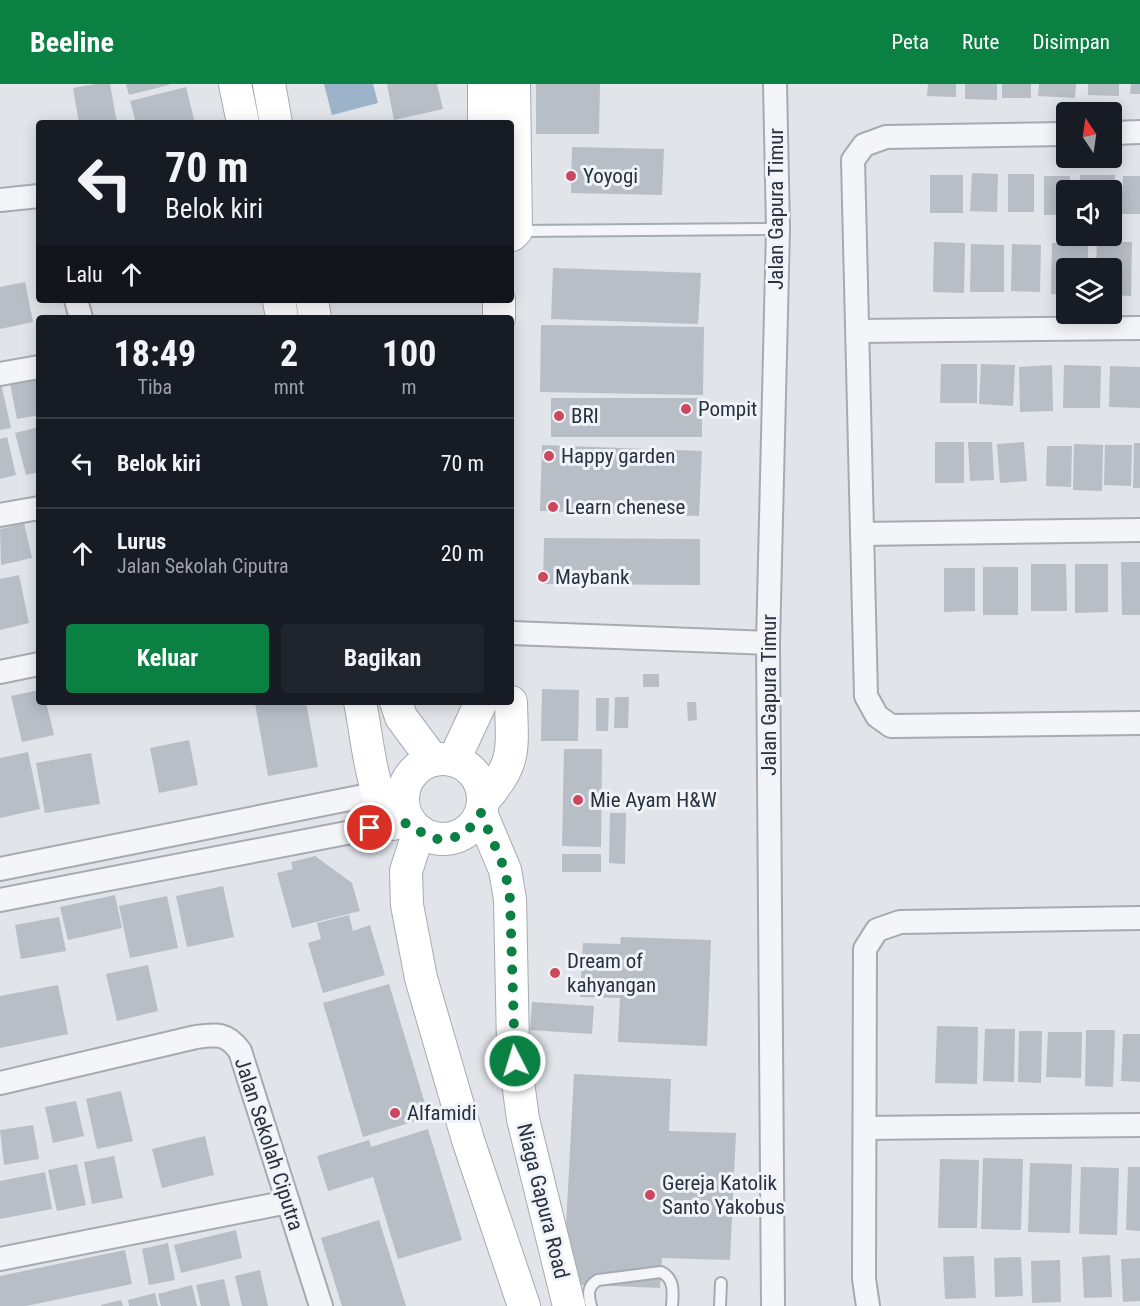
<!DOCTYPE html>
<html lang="id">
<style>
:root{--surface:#171b24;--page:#20242c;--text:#f1f3f6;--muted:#9ea1a6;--line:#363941;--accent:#0b8043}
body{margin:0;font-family:"Roboto Condensed",sans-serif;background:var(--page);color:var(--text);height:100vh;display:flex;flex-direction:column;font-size:22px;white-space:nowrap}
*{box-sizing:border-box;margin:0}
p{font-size:20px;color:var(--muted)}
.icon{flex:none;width:33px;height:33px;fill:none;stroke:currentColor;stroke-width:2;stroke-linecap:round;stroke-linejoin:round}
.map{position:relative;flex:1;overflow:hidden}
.side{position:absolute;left:36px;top:231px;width:478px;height:390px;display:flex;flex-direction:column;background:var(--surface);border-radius:6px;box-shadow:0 3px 15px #0003}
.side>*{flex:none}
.banner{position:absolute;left:36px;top:36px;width:478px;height:183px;border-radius:6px;box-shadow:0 3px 15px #0003;background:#171b24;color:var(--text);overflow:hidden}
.needle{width:39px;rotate:347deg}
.tools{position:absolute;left:1056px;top:18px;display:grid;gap:12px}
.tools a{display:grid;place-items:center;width:66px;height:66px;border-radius:6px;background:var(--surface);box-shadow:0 3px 15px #0003;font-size:30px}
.pin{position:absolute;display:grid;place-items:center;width:51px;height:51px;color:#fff;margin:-26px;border:3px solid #fff;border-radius:50%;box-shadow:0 2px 6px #0007}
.me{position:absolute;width:66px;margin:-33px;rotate:355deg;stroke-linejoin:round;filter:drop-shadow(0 0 4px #0008)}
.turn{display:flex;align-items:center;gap:21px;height:126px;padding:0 30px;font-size:27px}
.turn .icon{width:78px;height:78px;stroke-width:2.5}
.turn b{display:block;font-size:42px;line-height:51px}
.then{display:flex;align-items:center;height:57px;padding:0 30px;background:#0003;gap:12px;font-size:22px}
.eta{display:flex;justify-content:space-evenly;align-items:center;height:102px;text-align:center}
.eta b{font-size:36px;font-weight:700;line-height:42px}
.primary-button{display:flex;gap:12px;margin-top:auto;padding:12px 30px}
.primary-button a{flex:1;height:69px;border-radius:6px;background:var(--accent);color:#fff;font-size:24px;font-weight:700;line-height:69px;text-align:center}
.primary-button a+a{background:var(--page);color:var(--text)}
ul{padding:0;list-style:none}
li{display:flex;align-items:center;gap:18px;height:90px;padding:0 30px;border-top:2px solid var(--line)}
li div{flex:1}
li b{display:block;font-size:22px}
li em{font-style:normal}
header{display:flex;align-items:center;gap:36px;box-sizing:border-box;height:84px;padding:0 30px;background:var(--accent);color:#fff}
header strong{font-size:28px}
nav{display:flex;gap:33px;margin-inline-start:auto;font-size:21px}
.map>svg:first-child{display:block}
.water{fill:#9cb3c9}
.building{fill:#b8bec6}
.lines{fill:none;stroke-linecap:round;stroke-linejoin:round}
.lane-casing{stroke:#a6abb3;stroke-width:14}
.street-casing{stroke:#a6abb3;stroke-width:26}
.secondary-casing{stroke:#a6abb3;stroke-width:34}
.lane{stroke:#f3f5f8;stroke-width:10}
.street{stroke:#f3f5f8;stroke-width:22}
.secondary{stroke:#fff;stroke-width:32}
.route{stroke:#0b8043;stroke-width:10;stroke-dasharray:0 18}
.poi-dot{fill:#cc485f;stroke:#f0f3f7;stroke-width:2}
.labels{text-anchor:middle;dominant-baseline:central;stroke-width:6;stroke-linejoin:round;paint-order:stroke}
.poi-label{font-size:21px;fill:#293241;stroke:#f0f3f7;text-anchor:start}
.street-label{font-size:21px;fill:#293241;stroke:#f0f3f7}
</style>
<header>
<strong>Beeline</strong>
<nav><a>Peta</a><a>Rute</a><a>Disimpan</a></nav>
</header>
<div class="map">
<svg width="1140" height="1222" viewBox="0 0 1140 1222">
<rect width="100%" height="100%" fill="#e1e4e9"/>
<!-- water -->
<path class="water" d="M324 0H373L378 19 332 31Z"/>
<!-- building -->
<g class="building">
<path d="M96 0H110L117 39H79L73 4Z"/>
<path d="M126 0H169V1L129 11Z"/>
<path d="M387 0H437L443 25 394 36Z"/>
<path d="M536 0H600L599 50H536Z"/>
<path d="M928 0H956V13L927 12Z"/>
<path d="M965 0H997V16L965 15Z"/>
<rect x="1002" y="0" width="29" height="14"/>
<path d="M1039 0H1076L1075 14 1038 12Z"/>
<path d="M1088 0H1119V12L1088 11Z"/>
<path d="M1131 0H1140V10H1130Z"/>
<path d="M186 3 195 39H136L130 17Z"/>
<path d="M572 63 664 65 662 111 571 109Z"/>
<path d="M972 89 998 90 997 128 970 127Z"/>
<rect x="1008" y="90" width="26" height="38"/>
<rect x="930" y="91" width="33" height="38"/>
<path d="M1080 91H1115L1114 133H1112V106H1079Z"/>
<path d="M1044 92H1070V106H1066V131H1044Z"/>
<path d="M1123 92H1140V130H1121Z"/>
<path d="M934 158 965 159 964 209 933 208Z"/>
<path d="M1097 158H1132L1131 212 1112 211V184H1096Z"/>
<path d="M1052 159H1088V184H1066V211L1051 210Z"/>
<path d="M971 160 1004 161V208H970Z"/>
<path d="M1012 160 1041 161 1040 208 1011 207Z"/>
<path d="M553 184 701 189 698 240 551 235Z"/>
<path d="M25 198 33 238 0 245V203Z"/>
<path d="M541 241 704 243 703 311 540 308Z"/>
<path d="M941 280H977V319H940Z"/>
<path d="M981 280 1015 281 1013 322 979 320Z"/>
<path d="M1052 281 1053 327 1020 328 1019 283Z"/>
<path d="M1064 281 1101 282 1100 324H1063Z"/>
<path d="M1110 282 1140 283V324L1109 323Z"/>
<path d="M39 289V331L17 335 9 295Z"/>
<path d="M0 295 11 344 0 346Z"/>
<rect x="551" y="314" width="151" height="39"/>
<path d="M39 343V388L26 391 15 349Z"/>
<path d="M7 353 16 391 0 395V355Z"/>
<rect x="935" y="358" width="29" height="41"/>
<path d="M968 358H992L994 396 970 397Z"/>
<path d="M1024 358 1027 397 1000 399 997 360Z"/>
<path d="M1134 359H1140V404H1133Z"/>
<path d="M1074 360 1103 361 1102 407 1073 406Z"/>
<path d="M542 361 702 367 699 432 540 427Z"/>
<path d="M1105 361H1132L1131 402 1104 401Z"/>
<path d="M1047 362H1072L1071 403 1046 402Z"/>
<path d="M24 439 32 474 1 481 0 445Z"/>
<path d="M544 454 700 455V501L543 500Z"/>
<path d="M1121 478H1140V531H1122Z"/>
<path d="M1031 480H1066L1067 527H1031Z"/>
<path d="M1075 480H1108V528L1075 529Z"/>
<rect x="983" y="483" width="35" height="48"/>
<path d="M944 484H975V527L944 528Z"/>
<path d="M19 491 29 539 0 546V495Z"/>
<rect x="643" y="590" width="16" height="13"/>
<path d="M542 605 579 606 578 657H541Z"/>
<path d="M39 606V618H46L54 651 22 658 11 612Z"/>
<path d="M615 613H629L628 644H614Z"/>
<path d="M596 614H609L608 647H596Z"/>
<path d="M306 618 318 683 268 692 255 619Z"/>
<path d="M687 618H696L697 636 688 637Z"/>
<path d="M189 656 198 701 159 709 150 664Z"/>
<path d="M564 665H602L601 763 562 762Z"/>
<path d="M28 668 40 725 0 734V674Z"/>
<path d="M91 669 100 720 45 729 36 679Z"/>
<path d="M610 729H626L625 780 609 779Z"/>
<rect x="562" y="770" width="39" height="18"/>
<path d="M315 772 352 799 360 827 292 844 277 789 293 785 291 778Z"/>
<path d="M223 802 234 853 187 863 176 812Z"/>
<path d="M115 811 122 844 68 856 60 823Z"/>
<path d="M167 812 178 864 130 874 119 822Z"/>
<path d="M349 831 353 847 370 841 385 891 323 909 308 859 321 855 317 839Z"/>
<path d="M59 833 66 867 21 875 15 841Z"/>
<path d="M621 853 711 856 707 962 618 958 620 914 580 913 583 859 620 860Z"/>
<path d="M148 881 158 927 117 937 106 890Z"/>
<path d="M389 900 429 1033 363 1053 323 919Z"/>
<path d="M58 901 68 950 0 964V912Z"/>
<path d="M532 918 594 922 592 950 530 946Z"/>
<path d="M937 942 978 943 977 1000 935 999Z"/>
<path d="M985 945H1015L1014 998 983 997Z"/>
<path d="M1086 946H1115L1113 1003 1085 1002Z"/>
<path d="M1019 947H1042L1041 999 1018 998Z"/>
<path d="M1048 948H1082L1081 994 1046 993Z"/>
<path d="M1123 950H1140V998L1121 997Z"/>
<path d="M574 990 671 995 669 1047 736 1049 730 1176 662 1174 660 1204 563 1200Z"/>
<path d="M121 1007 133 1057 97 1065 86 1015Z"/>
<path d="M76 1017 84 1052 53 1059 45 1023Z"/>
<path d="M33 1041 39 1075 4 1081 0 1046Z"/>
<path d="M428 1045 462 1156 398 1175 373 1093 328 1107 317 1072 369 1056 371 1063Z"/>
<path d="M205 1052 214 1091 162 1104 152 1065Z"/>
<path d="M114 1072 123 1114 92 1120 84 1078Z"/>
<path d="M983 1074 1023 1075 1021 1146 981 1145Z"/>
<path d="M940 1075 979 1076 977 1144H938Z"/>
<path d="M1030 1079 1072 1080 1070 1149 1028 1148Z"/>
<path d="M77 1080 86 1121 57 1127 48 1086Z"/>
<path d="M1081 1083 1119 1084 1117 1151 1079 1150Z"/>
<path d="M1128 1083H1140V1147L1126 1146Z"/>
<path d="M45 1088 52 1125 0 1135V1097Z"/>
<path d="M379 1136 406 1222H342L321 1154Z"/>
<path d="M236 1146 242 1174 181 1189 174 1161Z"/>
<path d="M168 1159 175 1196 149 1201 142 1165Z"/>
<path d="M125 1166 132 1200 26 1222H0V1192Z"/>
<path d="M1110 1171 1112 1213 1084 1214 1082 1173Z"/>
<path d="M974 1172 976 1214 945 1215 943 1173Z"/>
<path d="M1021 1173 1023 1212 995 1213 994 1174Z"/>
<path d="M1140 1174V1217L1123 1218 1121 1175Z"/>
<path d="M1060 1176 1061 1218 1032 1219 1031 1177Z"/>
<path d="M260 1186 268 1222H242L235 1192Z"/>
<path d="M224 1195 230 1222H201L196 1201Z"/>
<path d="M192 1201 197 1222H161L158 1210Z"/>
<path d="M155 1209 158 1222H129L128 1216Z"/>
<path d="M121 1216 123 1222H101V1221Z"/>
</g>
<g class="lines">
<!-- lane casing -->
<g class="lane-casing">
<g id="lane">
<path d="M520 147 778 145"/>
<path d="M591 1222C588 1211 587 1202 598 1196L661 1188C675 1195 673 1208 672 1222"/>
<path d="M720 1222 721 1199"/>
</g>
</g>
<!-- street casing -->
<g class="street-casing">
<g id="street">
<path d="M1112 49 1140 48"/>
<path d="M1066 50 886 53 864 61 853 76 866 612 877 632 891 642 1140 639"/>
<path d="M0 116 39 112"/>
<path d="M76 216 81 234"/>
<path d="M858 247 1140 244"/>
<path d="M0 290 39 283"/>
<path d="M0 431 39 424"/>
<path d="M862 450 1140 446"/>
<path d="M512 549 768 559"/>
<path d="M0 588 39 580"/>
<path d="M0 785 379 709"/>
<path d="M0 816 393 740 405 741"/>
<path d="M0 999 196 953C217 950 227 949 240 967L321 1222"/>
<path d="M866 1044 1140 1041"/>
<path d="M0 1175 288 1118"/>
<path d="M773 1222 768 559 778 145 775 0"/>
<path d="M868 1222 864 1195 865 865 877 846 900 838 1140 834"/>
</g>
</g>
<!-- secondary casing -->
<g class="secondary-casing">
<g id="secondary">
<path d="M235 0 243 39"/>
<path d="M269 0 276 39"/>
<path d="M484 39V0"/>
<path d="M512 151 516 147 514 0"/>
<path d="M279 216 282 234"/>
<path d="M312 216 315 234"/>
<path d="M499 234V216"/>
<path d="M360 618C368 657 370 706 393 740"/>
<path d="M396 618 401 633 433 676"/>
<circle cx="443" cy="715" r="40"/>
<path d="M454 676 481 618"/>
<path d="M484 716C517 678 512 666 511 618"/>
<path d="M481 729 505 786 510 815 513 961 523 1035 569 1222"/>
<path d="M419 747 406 787 407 821 421 894 468 1056 524 1222"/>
</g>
</g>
<!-- lane -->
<use href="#lane" class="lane"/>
<!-- street -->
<use href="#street" class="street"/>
<!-- secondary -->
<use href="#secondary" class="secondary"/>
</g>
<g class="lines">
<!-- route -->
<path class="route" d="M370 744C382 742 400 736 412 741 417 744 421 749 427 752 450 762 471 748 481 729L505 786 510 815 515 977"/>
</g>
<!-- markers -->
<g class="poi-dot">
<circle cx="571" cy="92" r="6"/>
<circle cx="686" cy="325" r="6"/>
<circle cx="559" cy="332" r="6"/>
<circle cx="549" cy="372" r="6"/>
<circle cx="553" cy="423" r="6"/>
<circle cx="543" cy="493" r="6"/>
<circle cx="578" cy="716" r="6"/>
<circle cx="555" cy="889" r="6"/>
<circle cx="395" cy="1029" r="6"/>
<circle cx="650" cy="1111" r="6"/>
</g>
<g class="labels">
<!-- poi labels -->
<g class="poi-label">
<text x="583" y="92">Yoyogi</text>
<text x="698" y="325">Pompit</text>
<text x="571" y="332">BRI</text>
<text x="561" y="372">Happy garden</text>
<text x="565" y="423">Learn chenese</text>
<text x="555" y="493">Maybank</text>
<text x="590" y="716">Mie Ayam H&amp;W</text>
<text x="567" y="877">Dream of<tspan x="567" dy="24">kahyangan</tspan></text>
<text x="407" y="1029">Alfamidi</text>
<text x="662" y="1099">Gereja Katolik<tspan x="662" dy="24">Santo Yakobus</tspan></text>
</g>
<!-- street labels -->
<g class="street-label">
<text transform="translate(776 125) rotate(-90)">Jalan Gapura Timur</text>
<text transform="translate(769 611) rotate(-90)">Jalan Gapura Timur</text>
<text transform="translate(269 1060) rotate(72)">Jalan Sekolah Ciputra</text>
<text transform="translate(543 1117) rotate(76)">Niaga Gapura Road</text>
</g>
</g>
</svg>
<div class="tools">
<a><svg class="needle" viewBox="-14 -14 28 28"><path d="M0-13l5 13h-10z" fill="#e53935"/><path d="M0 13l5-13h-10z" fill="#9ea1a6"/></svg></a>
<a><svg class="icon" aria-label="sound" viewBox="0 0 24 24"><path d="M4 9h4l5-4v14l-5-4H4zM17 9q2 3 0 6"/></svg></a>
<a><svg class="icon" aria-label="layers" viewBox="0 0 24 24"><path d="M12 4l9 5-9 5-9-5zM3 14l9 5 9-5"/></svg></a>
</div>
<div class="pin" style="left:370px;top:744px;background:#d93025"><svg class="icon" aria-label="arrive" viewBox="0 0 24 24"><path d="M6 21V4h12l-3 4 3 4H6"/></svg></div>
<svg class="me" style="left:515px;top:977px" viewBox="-20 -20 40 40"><circle r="17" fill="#0b8043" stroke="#fff" stroke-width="3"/><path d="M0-11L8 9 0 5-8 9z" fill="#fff"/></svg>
<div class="banner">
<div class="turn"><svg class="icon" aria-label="left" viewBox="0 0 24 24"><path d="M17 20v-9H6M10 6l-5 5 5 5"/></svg><div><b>70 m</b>Belok kiri</div></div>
<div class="then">Lalu<svg class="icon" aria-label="ahead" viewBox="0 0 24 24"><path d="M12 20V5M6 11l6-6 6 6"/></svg></div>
</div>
<section class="side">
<div class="eta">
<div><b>18:49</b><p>Tiba</p></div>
<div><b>2</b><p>mnt</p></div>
<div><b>100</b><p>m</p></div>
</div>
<ul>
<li><svg class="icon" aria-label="left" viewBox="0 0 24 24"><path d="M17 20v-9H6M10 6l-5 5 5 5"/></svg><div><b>Belok kiri</b></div><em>70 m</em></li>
<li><svg class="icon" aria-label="ahead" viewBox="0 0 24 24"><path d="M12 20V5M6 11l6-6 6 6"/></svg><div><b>Lurus</b><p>Jalan Sekolah Ciputra</p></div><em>20 m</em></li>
</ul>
<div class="primary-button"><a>Keluar</a><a>Bagikan</a></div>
</section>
</div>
